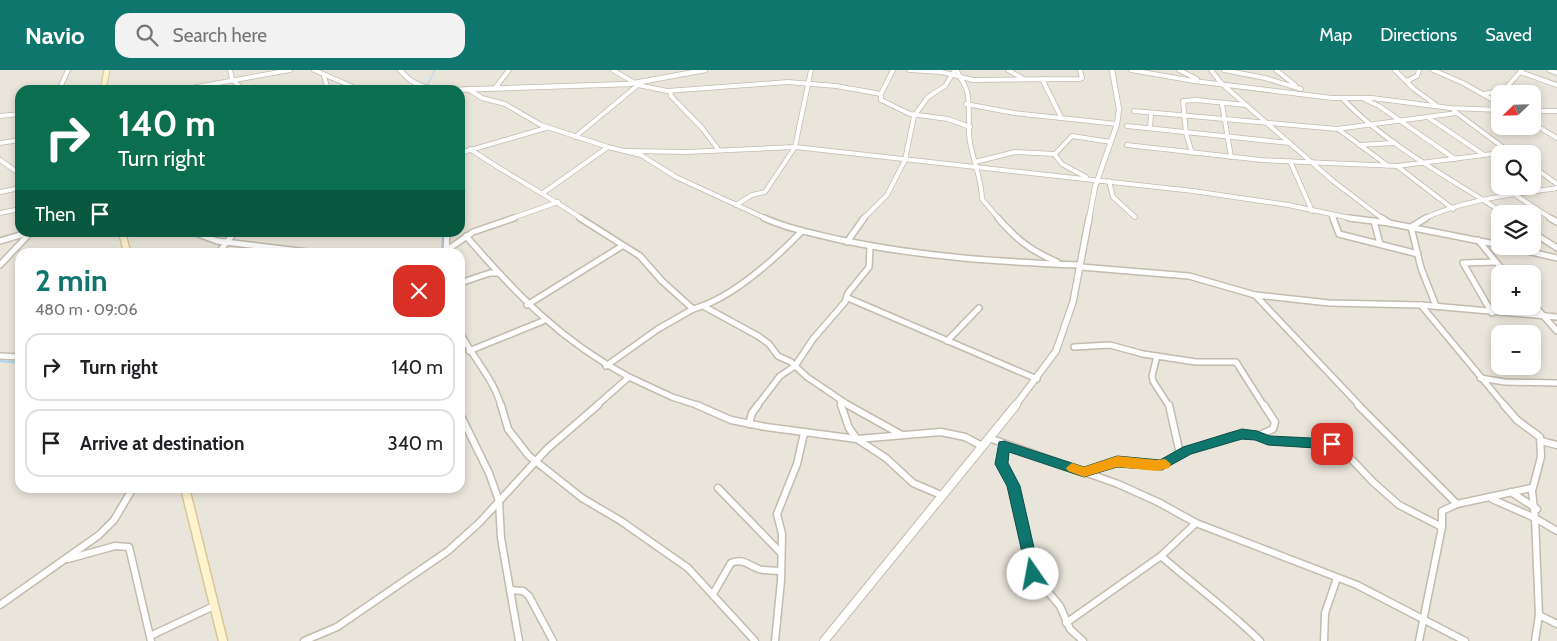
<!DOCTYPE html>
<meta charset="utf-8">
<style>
:root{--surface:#fff;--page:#f2f2f2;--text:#202124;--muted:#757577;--line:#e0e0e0;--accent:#0f766e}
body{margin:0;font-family:Cabin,sans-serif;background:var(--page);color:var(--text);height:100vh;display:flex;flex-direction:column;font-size:19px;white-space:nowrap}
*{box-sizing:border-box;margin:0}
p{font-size:16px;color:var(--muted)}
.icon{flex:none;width:28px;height:28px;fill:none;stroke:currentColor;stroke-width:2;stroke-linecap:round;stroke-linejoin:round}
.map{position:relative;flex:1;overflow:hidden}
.panel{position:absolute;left:15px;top:178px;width:450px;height:245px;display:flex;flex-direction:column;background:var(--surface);border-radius:15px;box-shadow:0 2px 8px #0003}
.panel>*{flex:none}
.top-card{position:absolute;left:15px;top:15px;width:450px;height:152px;border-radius:15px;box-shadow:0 2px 8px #0003;background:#0b6e4f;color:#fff;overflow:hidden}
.needle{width:32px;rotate:247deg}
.buttons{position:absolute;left:1491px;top:15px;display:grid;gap:10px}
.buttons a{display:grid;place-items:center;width:50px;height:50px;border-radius:10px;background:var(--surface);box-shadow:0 2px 8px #0003;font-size:25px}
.pin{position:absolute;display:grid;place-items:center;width:42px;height:42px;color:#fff;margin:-21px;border-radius:10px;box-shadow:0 2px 8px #0006}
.me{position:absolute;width:55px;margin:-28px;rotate:348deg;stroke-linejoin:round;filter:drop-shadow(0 0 4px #0008)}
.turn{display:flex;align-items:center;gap:18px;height:105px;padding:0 20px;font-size:22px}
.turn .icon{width:65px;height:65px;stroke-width:2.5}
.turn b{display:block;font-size:35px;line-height:42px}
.then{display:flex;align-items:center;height:48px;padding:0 20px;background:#0003;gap:10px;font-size:19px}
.round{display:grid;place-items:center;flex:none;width:52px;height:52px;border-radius:15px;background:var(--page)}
.overview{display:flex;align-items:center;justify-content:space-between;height:85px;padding:0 20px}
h1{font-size:30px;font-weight:700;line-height:38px;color:var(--accent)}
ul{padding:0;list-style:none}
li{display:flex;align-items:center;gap:15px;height:68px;margin:0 10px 8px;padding:0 10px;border:2px solid var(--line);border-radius:15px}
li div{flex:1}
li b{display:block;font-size:19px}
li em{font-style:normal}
header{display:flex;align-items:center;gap:30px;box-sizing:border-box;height:70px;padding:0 25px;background:var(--accent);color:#fff}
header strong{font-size:24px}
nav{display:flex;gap:28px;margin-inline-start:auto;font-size:18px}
.search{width:350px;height:45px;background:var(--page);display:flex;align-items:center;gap:12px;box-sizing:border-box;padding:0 18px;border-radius:15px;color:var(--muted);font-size:19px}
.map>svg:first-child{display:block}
.residential{fill:#eae5da;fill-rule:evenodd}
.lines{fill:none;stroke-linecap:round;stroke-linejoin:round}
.stream-far1{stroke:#a9d4f2;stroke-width:1}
.stream{stroke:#a9d4f2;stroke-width:2}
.minor-far2-casing{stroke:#c2bbae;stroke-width:5.5}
.minor-far1-casing{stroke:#c2bbae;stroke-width:8}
.minor-casing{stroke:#c2bbae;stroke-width:9}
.tertiary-far2-casing{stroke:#c2bbae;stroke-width:6}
.tertiary-far1-casing{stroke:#c2bbae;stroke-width:8}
.tertiary-casing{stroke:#c2bbae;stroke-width:10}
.secondary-far2-casing{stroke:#d6c79b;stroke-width:7}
.secondary-far1-casing{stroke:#d6c79b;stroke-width:9}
.secondary-casing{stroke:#d6c79b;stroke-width:11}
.minor-far2{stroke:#fff;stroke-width:4}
.minor-far1{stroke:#fff;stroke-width:5}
.minor{stroke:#fff;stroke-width:6}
.tertiary-far2{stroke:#fff;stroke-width:4.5}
.tertiary-far1{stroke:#fff;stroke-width:5.5}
.tertiary{stroke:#fff;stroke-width:8}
.secondary-far2{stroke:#fff3cd;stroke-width:5}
.secondary-far1{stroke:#fff3cd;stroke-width:6}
.secondary{stroke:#fff3cd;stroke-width:8}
.route{fill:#0f766e;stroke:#0a4d48}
.slow{fill:#f59e0b}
</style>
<header>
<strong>Navio</strong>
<div class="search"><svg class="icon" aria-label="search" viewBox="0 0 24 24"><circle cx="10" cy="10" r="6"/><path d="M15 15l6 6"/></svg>Search here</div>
<nav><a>Map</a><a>Directions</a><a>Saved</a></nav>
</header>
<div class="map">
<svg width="1557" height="571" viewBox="0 0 1557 571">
<rect width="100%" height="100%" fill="#f6f3ec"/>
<!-- residential -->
<path class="residential" d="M0 0H1557V571H0ZM20 20H460V162H20ZM1500 24H1532V56H1500ZM1500 84H1532V116H1500ZM1500 144H1532V176H1500ZM20 182H460V418H20ZM1500 204H1532V236H1500ZM1500 264H1532V296H1500Z"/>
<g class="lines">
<!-- stream-far1 -->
<g class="stream-far1">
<path d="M425 20 435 0"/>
<path d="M460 70 465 75 460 79"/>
</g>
<!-- stream -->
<g class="stream">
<path d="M436 182 442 180 443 162"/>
<path d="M0 291 20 293"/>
</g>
<!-- minor-far2 casing -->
<g class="minor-far2-casing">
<g id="minor-far2">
<path d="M230 0 232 9 243 20"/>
<path d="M314 0 360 20"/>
<path d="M613 0 638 15 667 21 788 12 836 16 881 24 893 0"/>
<path d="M909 0 941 2 973 10 1080 9 1082 8 1080 0"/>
<path d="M957 0C959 7 965 14 967 21 971 37 967 56 970 72 973 91 982 110 982 129L999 149"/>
<path d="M1008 0 1022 8"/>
<path d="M1131 0 1194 11 1332 28H1372L1450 38 1500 40"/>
<path d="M1179 0 1197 9"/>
<path d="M1211 0 1221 13 1333 111 1383 149"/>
<path d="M1224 0 1265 8 1301 19"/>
<path d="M1276 0 1295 15"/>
<path d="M1395 0 1414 19 1436 35"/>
<path d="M1433 0 1463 13 1500 34"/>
<path d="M1549 0 1557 3"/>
<path d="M1520 2 1557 15"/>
<path d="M324 6 328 20"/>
<path d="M1042 9 1061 47"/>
<path d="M1407 11 1417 6 1419 0"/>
<path d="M495 18 509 0"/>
<path d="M468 19 482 28 505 34 541 55 608 77 641 85 676 107 767 149"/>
<path d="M59 20 68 0"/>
<path d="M180 20 290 0"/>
<path d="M414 20 420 17"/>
<path d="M670 21 671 26 702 58 718 79"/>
<path d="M881 24V30L910 44 948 49 970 57"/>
<path d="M1484 24 1504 20 1522 0"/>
<path d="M1343 29C1386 75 1452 109 1505 144"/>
<path d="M1364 29 1379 36 1455 89"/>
<path d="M966 34 1014 43 1117 54"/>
<path d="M1222 34 1231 87"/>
<path d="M1134 41 1337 59 1457 43"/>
<path d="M1454 41 1512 84"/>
<path d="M1532 41H1557"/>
<path d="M0 46 20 44"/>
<path d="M1429 48 1484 85"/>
<path d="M1532 53 1557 68"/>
<path d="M1127 56 1290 73"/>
<path d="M1150 58 1151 44"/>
<path d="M1338 59 1387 95"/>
<path d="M575 67 638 15"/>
<path d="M0 73 20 70"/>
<path d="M1127 75 1261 90 1397 96 1508 82"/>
<path d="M1359 75 1395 73"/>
<path d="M470 79C506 104 546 124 582 149"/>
<path d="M626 81 687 82 795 77 1193 121 1288 135 1355 149"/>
<path d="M460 83 546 58"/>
<path d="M1192 83 1186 63 1183 31 1196 30 1246 35"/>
<path d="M1054 84 1062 94 1086 107"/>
<path d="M0 90 20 104"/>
<path d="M1290 91 1312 141"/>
<path d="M975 92 1015 82 1055 84 1072 66 1111 72"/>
<path d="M1397 96 1453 139"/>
<path d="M1532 96 1557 114"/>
<path d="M1109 111 1113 127 1135 147"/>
<path d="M0 122 20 118"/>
<path d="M543 123 608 77"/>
<path d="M1514 124 1552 149"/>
<path d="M736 135 752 125 765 122 795 77 811 0"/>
<path d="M0 143 20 139"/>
<path d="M1332 145 1333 149"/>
<path d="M510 149 558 132"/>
<path d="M863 149 887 125 905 90 914 46 928 27 945 16 955 0"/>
<path d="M1423 149C1465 129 1512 125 1557 118"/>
</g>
</g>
<!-- minor-far1 casing -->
<g class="minor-far1-casing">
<g id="minor-far1">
<path d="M580 148 640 186 662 211 693 239C731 229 775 189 802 161"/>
<path d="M764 148C789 159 815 164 841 170 921 187 1000 192 1081 195"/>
<path d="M998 148C1017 170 1030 180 1057 192"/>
<path d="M1333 148 1339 164 1418 184"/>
<path d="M1349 148 1389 153 1382 148"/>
<path d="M1426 148 1411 157 1421 198 1436 236"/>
<path d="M1550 148 1557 152"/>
<path d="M1374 151 1380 174"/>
<path d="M1389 153 1500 175"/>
<path d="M193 162 217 171 308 182"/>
<path d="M1532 162 1557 178"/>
<path d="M466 166C516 224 561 271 629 307"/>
<path d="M1478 170 1506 204"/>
<path d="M0 171 30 162"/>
<path d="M847 172 864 148"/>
<path d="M1506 176 1557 188"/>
<path d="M219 182 235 162"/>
<path d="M444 182 473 162 514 148"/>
<path d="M446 182 447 162"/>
<path d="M0 195 31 162"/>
<path d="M1081 197 1189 206 1255 225 1360 336"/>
<path d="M460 213 490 203H498"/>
<path d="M1256 225 1329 233 1421 235 1557 247"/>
<path d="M848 228 1037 309"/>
<path d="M1532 233 1557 261"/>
<path d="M527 235 622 176"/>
<path d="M1421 235 1505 336"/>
<path d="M705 237 758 266 769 274 778 286 791 292 807 307 850 336"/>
<path d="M1492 243 1463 193 1495 192"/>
<path d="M460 262C472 287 494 309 501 336"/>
<path d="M947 271 979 238"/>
<path d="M1074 277 1110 275 1143 284 1196 292H1236L1264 336"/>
<path d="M469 281 543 251"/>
<path d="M0 286 20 287"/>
<path d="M1157 286 1152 306 1153 311 1169 336"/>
<path d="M606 296 658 259 693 239"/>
<path d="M1480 308 1505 312 1557 313"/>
<path d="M840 330 842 336"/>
<path d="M596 336 629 307 672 327 700 336"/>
<path d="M757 336 780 306 795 296 813 269 845 232 848 223 869 197 870 178"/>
</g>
</g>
<!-- minor casing -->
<g class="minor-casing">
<g id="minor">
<path d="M501 335 508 359 529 386 582 428 621 451 688 498 755 571"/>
<path d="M697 335 731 350 766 357 857 369 941 362 965 367 982 376"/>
<path d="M841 335 849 358 857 369 886 388 913 413 941 425"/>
<path d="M848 335 900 364"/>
<path d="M1169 335 1180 384"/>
<path d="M1358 335 1457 434 1442 441V457L1419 571"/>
<path d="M1504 335 1517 350 1540 367 1541 387 1532 421 1535 448 1557 461"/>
<path d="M460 344 489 403 499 431 501 468 519 571"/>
<path d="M749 354 752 343 758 335"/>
<path d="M1257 365 1268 370 1339 376 1373 412 1399 435 1442 457"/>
<path d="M989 368 1118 414 1158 432 1196 453 1357 515 1465 571"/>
<path d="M1541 371 1557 375"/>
<path d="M1004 376 1001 394 1013 416 1033 504 1060 536 1070 559 1083 571"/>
<path d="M1085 402 1117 392 1162 395 1187 381 1231 366 1260 365 1273 359 1275 352 1264 335"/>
<path d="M718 418 781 483"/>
<path d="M1511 422 1537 439"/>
<path d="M1492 429 1535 448 1539 545 1535 571"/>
<path d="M1457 434 1531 418"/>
<path d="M1161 486C1194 515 1229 540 1260 571"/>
<path d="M68 489 115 476 129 477 151 571"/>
<path d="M510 520 523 521 529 526 553 571"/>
<path d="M713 524 731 493C743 488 748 495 759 499 765 501 773 500 780 501"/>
<path d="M0 535 99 465 114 450 133 418"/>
<path d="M1539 545 1557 554"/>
<path d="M1066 553 1161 486 1196 453"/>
<path d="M150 566 214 536"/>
<path d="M304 571 337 557 448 481 480 452 547 379 598 335"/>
<path d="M775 571 781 511 782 464 777 444 797 394 804 363"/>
<path d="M1324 571 1325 543 1337 508"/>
</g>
</g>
<!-- tertiary-far2 casing -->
<g class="tertiary-far2-casing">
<g id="tertiary-far2">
<path d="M400 0C414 17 428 19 449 20L629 14 705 0"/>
<path d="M1089 149 1095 117 1117 54 1119 39 1112 0"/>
</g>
</g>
<!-- tertiary-far1 casing -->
<g class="tertiary-far1-casing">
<path id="tertiary-far1" d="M1015 336 1056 281 1073 232 1089 148"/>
</g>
<!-- tertiary casing -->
<g class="tertiary-casing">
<path id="tertiary" d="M824 571 1016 335"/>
</g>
<!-- secondary-far2 casing -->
<g class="secondary-far2-casing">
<path id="secondary-far2" d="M103 20 107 0"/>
</g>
<!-- secondary-far1 casing -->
<g class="secondary-far1-casing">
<path id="secondary-far1" d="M122 162 127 182"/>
</g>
<!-- secondary casing -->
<g class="secondary-casing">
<path id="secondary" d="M185 418 223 571"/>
</g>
<!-- minor-far2 -->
<use href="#minor-far2" class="minor-far2"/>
<!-- minor-far1 -->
<use href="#minor-far1" class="minor-far1"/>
<!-- minor -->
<use href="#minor" class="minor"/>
<!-- tertiary-far2 -->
<use href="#tertiary-far2" class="tertiary-far2"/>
<!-- tertiary-far1 -->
<use href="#tertiary-far1" class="tertiary-far1"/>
<!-- tertiary -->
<use href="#tertiary" class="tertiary"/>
<!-- secondary-far2 -->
<use href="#secondary-far2" class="secondary-far2"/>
<!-- secondary-far1 -->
<use href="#secondary-far1" class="secondary-far1"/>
<!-- secondary -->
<use href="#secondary" class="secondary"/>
</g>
<!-- route -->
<path class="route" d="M1242 359 1257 361 1270 366 1332 369 1339 374 1332 379 1268 375 1255 370 1242 369 1191 384 1162 400 1117 397 1084 407 1009 382 1008 393 1020 416 1040 504 1038 509 1033 510 1028 509 1007 416 995 394 999 372 1004 371 1084 397 1117 386 1160 390 1183 377Z"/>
<!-- slow -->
<path class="slow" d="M1117 386 1157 390 1165 389 1171 394 1169 398 1157 401 1117 397 1084 407 1068 401 1066 398 1072 393 1084 397Z"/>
</svg>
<div class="buttons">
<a><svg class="needle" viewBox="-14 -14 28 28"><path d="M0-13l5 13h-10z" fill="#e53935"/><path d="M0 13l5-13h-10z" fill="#757577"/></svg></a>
<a><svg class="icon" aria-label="search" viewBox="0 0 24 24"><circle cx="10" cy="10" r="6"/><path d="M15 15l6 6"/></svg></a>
<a><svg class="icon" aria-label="layers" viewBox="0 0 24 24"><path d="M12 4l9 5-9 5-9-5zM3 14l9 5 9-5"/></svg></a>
<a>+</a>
<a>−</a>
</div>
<div class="pin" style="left:1332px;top:374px;background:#d93025"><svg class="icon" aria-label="arrive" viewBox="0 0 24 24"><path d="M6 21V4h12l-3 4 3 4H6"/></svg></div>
<svg class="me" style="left:1033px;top:504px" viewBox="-20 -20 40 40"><circle r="19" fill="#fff"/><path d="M0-13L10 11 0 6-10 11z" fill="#0f766e"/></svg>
<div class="top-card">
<div class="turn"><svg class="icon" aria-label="right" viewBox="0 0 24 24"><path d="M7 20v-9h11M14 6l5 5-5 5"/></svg><div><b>140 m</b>Turn right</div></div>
<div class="then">Then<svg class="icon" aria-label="arrive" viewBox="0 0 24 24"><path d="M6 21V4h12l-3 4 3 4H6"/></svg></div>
</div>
<section class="panel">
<div class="overview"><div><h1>2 min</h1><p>480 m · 09:06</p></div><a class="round" style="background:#d93025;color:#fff"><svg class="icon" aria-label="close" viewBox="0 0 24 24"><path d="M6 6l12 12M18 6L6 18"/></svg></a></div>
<ul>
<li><svg class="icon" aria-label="right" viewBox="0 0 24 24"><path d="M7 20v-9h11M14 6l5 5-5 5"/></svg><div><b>Turn right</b></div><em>140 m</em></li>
<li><svg class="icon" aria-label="arrive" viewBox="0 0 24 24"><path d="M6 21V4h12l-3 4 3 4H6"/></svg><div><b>Arrive at destination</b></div><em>340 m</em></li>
</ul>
</section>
</div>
